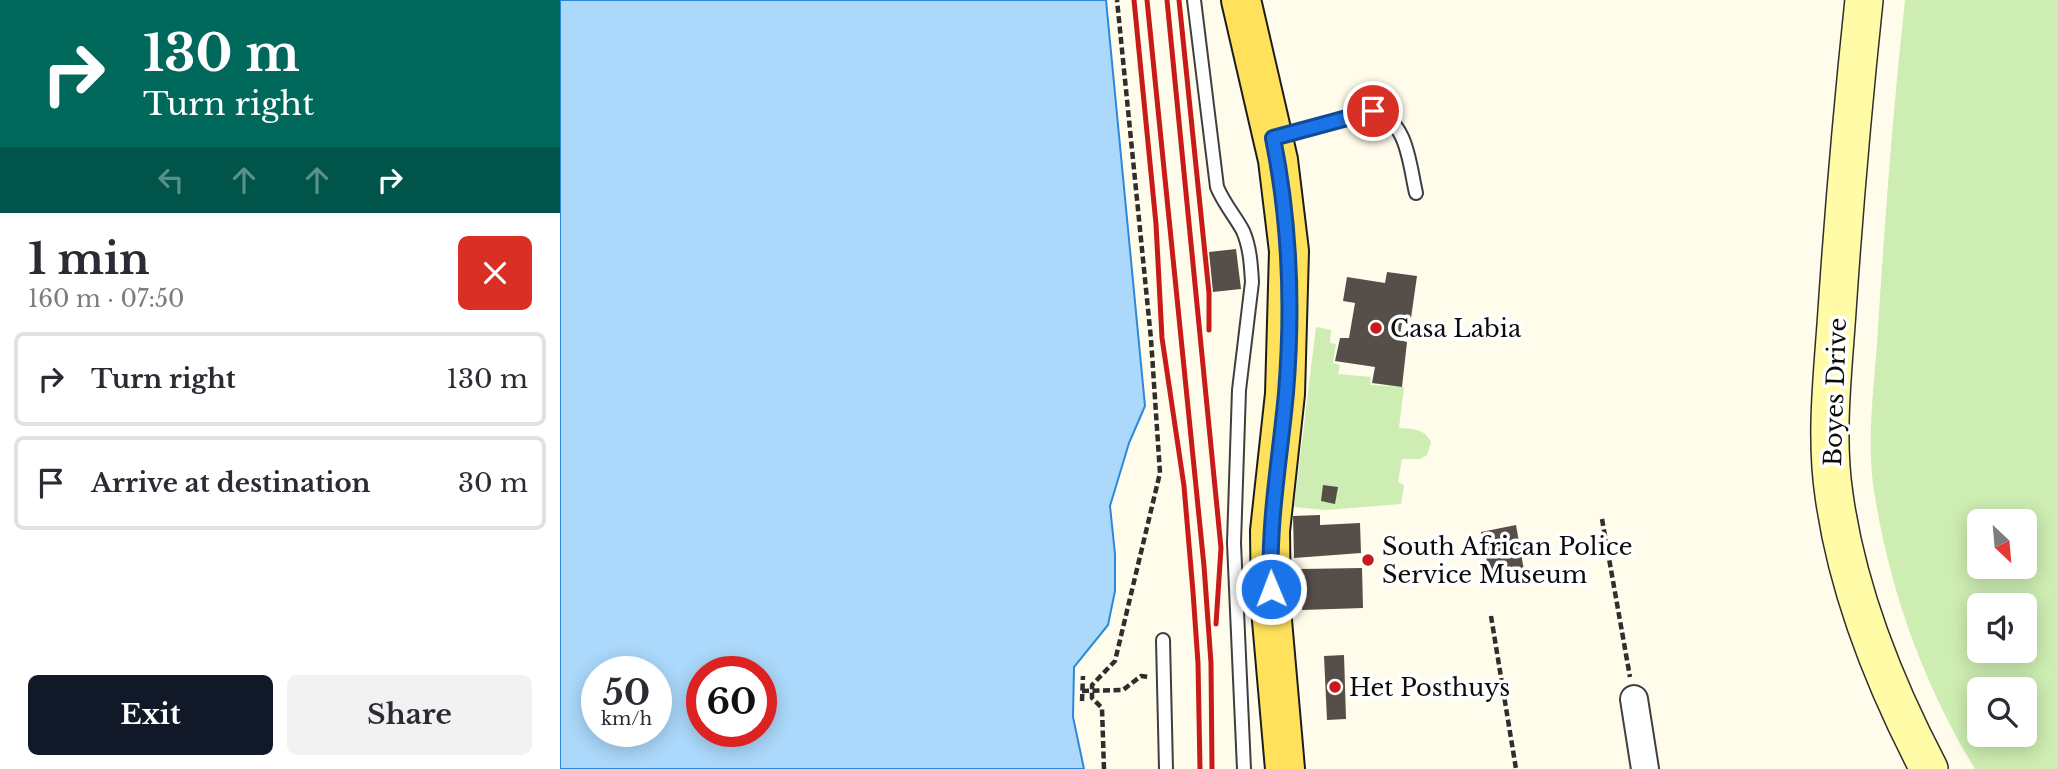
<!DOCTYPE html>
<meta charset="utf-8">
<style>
:root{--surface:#fff;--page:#f2f2f3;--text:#2b2b33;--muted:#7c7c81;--line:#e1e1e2;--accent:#111827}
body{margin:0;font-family:"Libre Baskerville",serif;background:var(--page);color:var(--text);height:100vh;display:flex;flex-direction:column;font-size:26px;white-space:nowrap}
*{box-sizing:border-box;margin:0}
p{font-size:23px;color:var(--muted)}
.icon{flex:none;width:38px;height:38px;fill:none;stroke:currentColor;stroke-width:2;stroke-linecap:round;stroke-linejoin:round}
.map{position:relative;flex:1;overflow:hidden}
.drawer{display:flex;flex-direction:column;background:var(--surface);width:560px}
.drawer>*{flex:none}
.hud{background:#00695c;color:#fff;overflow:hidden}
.needle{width:46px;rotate:154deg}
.fabs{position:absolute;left:1407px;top:509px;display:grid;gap:14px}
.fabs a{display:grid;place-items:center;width:70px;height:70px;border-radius:10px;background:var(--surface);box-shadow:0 4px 18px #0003;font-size:35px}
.speed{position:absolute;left:21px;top:656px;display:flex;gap:14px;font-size:35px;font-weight:700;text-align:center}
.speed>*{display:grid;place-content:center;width:91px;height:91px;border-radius:50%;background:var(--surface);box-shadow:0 4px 18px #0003;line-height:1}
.speed small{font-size:18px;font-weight:400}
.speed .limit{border:10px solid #d22;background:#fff;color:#111}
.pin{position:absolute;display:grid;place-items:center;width:60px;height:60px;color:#fff;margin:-30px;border:4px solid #fff;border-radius:50%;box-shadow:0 2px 7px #0007}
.me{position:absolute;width:77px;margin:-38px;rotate:359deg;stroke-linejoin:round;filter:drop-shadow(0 0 5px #0008)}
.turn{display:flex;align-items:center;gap:24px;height:147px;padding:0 28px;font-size:32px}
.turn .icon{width:91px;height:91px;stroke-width:2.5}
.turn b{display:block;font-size:49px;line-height:60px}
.lanes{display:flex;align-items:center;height:66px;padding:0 28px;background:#0003;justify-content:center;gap:35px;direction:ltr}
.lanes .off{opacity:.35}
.round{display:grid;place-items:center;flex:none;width:74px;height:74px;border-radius:10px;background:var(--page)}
.summary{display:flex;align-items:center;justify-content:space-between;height:119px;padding:0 28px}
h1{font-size:42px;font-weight:700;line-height:52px}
.primary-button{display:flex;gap:14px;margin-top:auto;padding:14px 28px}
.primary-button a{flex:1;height:80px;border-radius:10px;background:var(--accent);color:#fff;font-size:28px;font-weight:700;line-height:80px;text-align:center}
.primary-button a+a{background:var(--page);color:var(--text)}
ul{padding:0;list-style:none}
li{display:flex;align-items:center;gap:21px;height:94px;margin:0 14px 10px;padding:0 14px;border:4px solid var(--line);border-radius:10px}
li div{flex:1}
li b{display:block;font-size:26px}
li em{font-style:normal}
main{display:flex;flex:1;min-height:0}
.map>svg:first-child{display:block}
.green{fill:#cdedb2;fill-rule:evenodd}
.water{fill:#abd8fb;stroke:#2c89d9;stroke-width:2;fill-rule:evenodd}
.building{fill:#564e48}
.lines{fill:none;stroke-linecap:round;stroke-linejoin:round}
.lane-casing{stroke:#3f3f3f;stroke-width:16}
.street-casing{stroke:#3f3f3f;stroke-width:30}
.secondary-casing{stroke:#2e2e2e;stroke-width:40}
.primary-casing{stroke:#1d1d1d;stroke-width:42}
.path{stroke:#2e2e2e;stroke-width:4.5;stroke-dasharray:7 3.5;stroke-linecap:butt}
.lane{stroke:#fff;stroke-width:12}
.street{stroke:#fff;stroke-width:26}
.secondary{stroke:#fffba6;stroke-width:37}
.primary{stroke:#ffe15b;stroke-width:38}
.rail{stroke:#c81b19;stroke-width:5}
.route-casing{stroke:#114b97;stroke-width:18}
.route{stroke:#1a73e8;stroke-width:12}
.poi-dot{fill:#c81b19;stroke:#fff;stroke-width:2.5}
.labels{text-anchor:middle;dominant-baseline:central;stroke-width:7;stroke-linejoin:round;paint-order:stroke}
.poi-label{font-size:24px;fill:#0c0c0c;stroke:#fff;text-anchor:start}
.street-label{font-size:24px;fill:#0c0c0c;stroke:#fff}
</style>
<main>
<section class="drawer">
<div class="hud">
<div class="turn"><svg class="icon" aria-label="right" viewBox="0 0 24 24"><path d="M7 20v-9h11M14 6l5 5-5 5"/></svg><div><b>130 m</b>Turn right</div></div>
<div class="lanes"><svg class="icon off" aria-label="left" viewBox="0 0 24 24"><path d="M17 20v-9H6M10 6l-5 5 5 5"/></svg><svg class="icon off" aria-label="ahead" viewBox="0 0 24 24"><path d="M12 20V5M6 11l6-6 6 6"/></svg><svg class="icon off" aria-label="ahead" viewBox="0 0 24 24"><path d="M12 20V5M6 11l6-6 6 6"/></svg><svg class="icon" aria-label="right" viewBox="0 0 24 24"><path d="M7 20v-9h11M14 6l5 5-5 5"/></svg></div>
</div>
<div class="summary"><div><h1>1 min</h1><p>160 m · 07:50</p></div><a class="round" style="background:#d93025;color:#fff"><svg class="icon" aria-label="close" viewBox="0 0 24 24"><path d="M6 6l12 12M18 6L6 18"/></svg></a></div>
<ul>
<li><svg class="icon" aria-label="right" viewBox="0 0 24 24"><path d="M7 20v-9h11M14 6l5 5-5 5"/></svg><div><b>Turn right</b></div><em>130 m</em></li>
<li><svg class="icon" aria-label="arrive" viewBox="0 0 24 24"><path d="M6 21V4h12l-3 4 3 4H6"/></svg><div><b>Arrive at destination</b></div><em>30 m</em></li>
</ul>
<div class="primary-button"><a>Exit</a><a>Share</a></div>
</section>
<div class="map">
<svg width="1498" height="769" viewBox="0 0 1498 769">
<rect width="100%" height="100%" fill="#fffceb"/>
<!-- green -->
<g class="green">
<path d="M1345 0H1498V769H1415C1364 685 1331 594 1315 497 1305 442 1315 383 1318 328 1325 218 1333 109 1345 0ZM1419 522H1465V567H1419ZM1419 606H1465V651H1419ZM1419 690H1465V735H1419Z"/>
<path d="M756 327 771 330 770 343 776 344 773 363 780 365 778 374 811 377 810 385 844 387 839 428C852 429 864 428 871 442L867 455 860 459H842L838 482 844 485 841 504 766 510 734 507Z"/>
</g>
<!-- water -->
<path class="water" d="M0 0H546L585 406 569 443 550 506 555 554V591L548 625 514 667 513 717 524 769H0ZM37 672H96V732H37ZM142 672H201V732H142Z"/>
<!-- building -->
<g class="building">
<path d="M676 249 681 289 653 292 649 252Z"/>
<path d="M827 272 857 276 851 318 843 317 839 340 847 342 842 387 812 383 815 367 775 361 780 338H789L795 303 783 301 787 277 825 283Z"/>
<path d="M763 485 778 487 775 504 761 501Z"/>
<path d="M760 515V525L800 523 801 553 734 558 733 516Z"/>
<path d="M956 525 965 576 931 582 921 532Z"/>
<path d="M802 568 803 608 742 610 741 569Z"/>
<path d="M784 655 786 719 767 720 764 656Z"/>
</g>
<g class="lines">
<!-- lane casing -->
<g class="lane-casing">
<g id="lane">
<path d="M634 0 657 187C664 204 675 216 683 231 690 247 691 265 692 282L679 390 674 543 684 769"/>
<path d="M717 137 813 111C848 121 849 163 856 193"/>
<path d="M603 640 606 769"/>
</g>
</g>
<!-- street casing -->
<g class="street-casing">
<path id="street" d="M1074 699 1085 769"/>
</g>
<!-- secondary casing -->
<g class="secondary-casing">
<path id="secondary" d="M1304 0C1293 104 1284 207 1277 311 1273 372 1265 435 1274 495 1287 590 1325 685 1369 769"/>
</g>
<!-- primary casing -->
<g class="primary-casing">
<path id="primary" d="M681 0 718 160 729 251 725 394 710 531 711 609 725 769"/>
</g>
<!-- path -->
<g class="path">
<path d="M1042 519 1070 677"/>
<path d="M931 616 956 769"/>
<path d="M522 691 563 690 581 676 589 677"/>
<path d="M522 701 523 676"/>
<path d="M544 769 542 708 532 698V685L555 661 600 473 591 339 557 0"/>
</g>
<!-- lane -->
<use href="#lane" class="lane"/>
<!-- street -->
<use href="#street" class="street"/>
<!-- secondary -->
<use href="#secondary" class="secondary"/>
<!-- primary -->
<use href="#primary" class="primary"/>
<!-- rail -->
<g class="rail">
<path d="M574 0 596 224 602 338 624 486 633 592 638 663 640 769"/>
<path d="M587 0 644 566 651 663 652 769"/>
<path d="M607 0 661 548 656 624"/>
<path d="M619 0 649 293V330"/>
</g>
</g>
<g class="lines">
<!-- route casing -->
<g class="route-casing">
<path id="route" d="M711 589C708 523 720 459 726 393 733 307 730 222 713 138L813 111"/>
</g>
<!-- route -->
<use href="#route" class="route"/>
</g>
<!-- markers -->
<g class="poi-dot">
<circle cx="816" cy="328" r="7"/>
<circle cx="808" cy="560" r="7"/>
<circle cx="775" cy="687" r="7"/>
</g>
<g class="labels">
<!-- poi labels -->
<g class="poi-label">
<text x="830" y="328">Casa Labia</text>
<text x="822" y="546">South African Police<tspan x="822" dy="28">Service Museum</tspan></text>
<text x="789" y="687">Het Posthuys</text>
</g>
<!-- street labels -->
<g class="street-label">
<text transform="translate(1275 392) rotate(-88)">Boyes Drive</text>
</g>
</g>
</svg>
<div class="fabs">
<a><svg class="needle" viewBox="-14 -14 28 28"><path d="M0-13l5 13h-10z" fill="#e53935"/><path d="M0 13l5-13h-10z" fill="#7c7c81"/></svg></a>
<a><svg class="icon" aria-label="sound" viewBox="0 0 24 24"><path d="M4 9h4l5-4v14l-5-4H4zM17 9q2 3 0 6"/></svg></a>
<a><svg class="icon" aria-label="search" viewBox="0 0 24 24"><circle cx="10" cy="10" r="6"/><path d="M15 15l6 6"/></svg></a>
</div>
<div class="speed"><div>50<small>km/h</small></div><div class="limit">60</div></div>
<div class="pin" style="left:813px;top:111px;background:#d93025"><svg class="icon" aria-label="arrive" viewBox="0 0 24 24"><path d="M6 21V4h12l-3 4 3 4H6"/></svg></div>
<svg class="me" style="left:711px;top:589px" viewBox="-20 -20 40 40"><circle r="17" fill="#1a73e8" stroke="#fff" stroke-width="3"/><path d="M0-11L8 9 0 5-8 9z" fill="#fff"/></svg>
</div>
</main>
